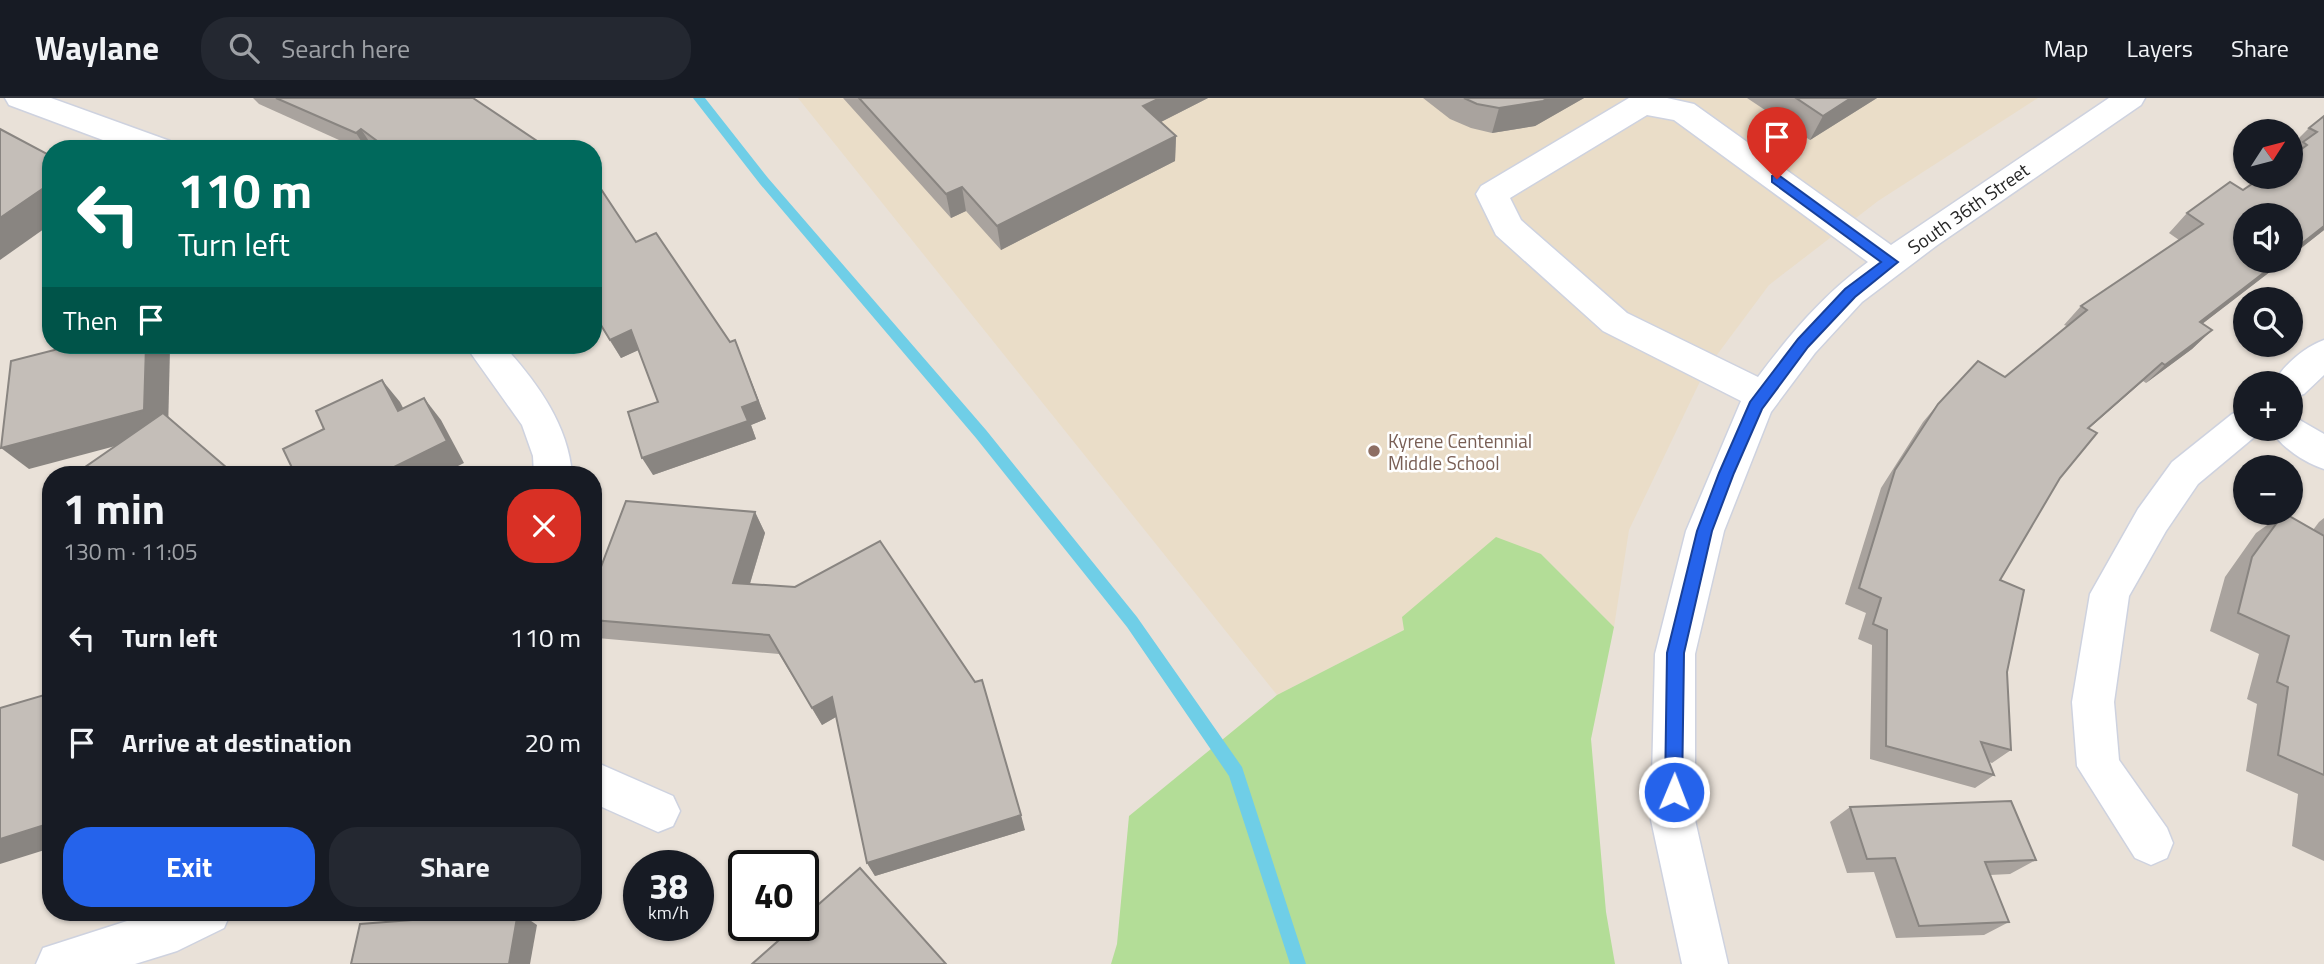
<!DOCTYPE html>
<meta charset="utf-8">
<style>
:root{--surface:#171b24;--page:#242831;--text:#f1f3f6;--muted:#9ea1a6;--line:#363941;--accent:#2563eb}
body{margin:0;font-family:"Titillium Web",sans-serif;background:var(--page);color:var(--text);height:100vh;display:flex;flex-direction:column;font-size:26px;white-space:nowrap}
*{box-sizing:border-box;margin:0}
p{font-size:23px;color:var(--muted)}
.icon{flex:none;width:38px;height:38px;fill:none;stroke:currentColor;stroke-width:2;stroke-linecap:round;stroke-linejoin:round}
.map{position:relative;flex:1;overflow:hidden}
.panel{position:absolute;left:42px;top:368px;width:560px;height:455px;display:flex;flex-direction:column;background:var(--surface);border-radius:28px;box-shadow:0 2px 5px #0004}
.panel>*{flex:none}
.banner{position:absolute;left:42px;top:42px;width:560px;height:214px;border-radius:28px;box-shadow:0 2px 5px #0004;background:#00695c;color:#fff;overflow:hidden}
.needle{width:46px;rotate:54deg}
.buttons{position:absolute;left:2233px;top:21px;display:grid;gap:14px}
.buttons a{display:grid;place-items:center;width:70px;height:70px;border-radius:50%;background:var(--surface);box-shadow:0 2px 5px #0004;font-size:35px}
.speed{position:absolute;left:623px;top:752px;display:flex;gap:14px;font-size:35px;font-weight:700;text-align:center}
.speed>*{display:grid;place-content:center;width:91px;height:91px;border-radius:50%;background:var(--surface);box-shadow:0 2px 5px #0004;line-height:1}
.speed small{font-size:18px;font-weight:400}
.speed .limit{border:4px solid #111;border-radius:10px;background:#fff;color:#111}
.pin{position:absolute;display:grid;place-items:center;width:60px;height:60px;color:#fff;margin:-72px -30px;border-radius:50% 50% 50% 0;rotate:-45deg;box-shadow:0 0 7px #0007}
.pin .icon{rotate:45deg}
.me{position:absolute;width:77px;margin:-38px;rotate:1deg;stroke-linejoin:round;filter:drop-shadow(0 0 5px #0008)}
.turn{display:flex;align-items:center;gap:24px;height:147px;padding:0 21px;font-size:32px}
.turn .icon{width:91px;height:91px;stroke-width:2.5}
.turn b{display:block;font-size:49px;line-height:60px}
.then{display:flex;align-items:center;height:66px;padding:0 21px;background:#0003;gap:14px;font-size:26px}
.round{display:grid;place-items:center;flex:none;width:74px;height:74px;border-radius:28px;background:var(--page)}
.headline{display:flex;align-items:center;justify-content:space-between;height:119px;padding:0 21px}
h1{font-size:42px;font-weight:700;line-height:52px}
.cta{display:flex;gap:14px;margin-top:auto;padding:14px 21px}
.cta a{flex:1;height:80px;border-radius:28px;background:var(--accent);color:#fff;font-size:28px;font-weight:700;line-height:80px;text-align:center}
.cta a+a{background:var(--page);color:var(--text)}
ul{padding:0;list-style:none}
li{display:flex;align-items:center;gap:21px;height:105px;padding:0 21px}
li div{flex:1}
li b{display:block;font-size:26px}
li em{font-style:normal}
header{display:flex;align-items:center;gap:42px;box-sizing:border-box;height:98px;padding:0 35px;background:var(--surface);border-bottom:2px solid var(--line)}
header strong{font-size:33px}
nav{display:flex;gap:38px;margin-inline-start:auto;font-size:24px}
.search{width:490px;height:63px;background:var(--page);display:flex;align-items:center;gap:18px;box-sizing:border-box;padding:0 24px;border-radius:28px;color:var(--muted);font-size:26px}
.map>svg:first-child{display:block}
.education{fill:#eaddc8}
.green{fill:#b3dd97}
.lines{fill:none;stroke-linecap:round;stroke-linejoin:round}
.stream{fill:#6fcee7;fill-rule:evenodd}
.minor-casing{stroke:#ced2df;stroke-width:3}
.minor{fill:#fff;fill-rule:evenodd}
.wall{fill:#a9a39e}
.shaded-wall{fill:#898581}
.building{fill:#c4beb8;stroke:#898581;stroke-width:2}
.route{fill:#2563eb;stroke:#184099;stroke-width:2}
.education-dot{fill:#8d6e63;stroke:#fff;stroke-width:2.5}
.labels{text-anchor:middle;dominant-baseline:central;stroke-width:5;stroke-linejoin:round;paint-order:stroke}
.street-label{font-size:19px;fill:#272727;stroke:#fff}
.education-label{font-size:19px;fill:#785e54;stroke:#fff;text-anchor:start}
</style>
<header>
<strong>Waylane</strong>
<div class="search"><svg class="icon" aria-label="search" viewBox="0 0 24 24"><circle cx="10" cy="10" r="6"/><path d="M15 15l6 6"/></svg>Search here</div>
<nav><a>Map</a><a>Layers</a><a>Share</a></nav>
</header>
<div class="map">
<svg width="2324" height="866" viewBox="0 0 2324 866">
<rect width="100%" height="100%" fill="#e9e1d8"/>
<!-- education -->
<path class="education" d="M798 0H2038L1878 103 1769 187 1705 273 1629 432 1614 529 1541 456 1404 532 1277 597Z"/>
<!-- green -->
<path class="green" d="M1496 439 1541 456 1614 529 1591 641 1606 814 1615 866H1111L1117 846 1129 718 1277 597 1404 532 1402 519Z"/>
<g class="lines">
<!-- stream -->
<path class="stream" d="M693 0H705L768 80 986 332 1137 519 1242 669 1306 866H1290L1229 678 1127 529 976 340 760 86Z"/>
<!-- minor casing -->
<g class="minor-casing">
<g id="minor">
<path d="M5 0H51L170 43 175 51H127L9 7Z"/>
<path d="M1629 0H1667L1694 6 1891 147 2109 0H2145L2141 7 1936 148 1862 204 1815 255 1771 314 1724 433 1695 556V722L1728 866H1682L1651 722 1655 556 1686 433 1741 303 1603 233 1496 137 1476 96 1481 88ZM1647 17 1674 22 1868 164C1824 196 1790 236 1758 279L1627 215 1521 122 1510 100Z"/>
<path d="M2324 242V277L2304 296 2291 300V285H2274C2283 267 2305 249 2324 242Z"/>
<path d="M465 247H503C536 283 568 326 572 376H534L533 358 522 327Z"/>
<path d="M2245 311V331H2261L2258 336 2198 386 2166 433 2129 498 2114 604 2119 662 2167 730 2173 745 2167 760 2151 767 2135 760 2077 668 2072 604 2090 496 2138 411 2172 364 2232 316Z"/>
<path d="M2291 317 2324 336V371C2305 365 2280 349 2271 331H2291Z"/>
<path d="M593 663 673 698 680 713 673 728 658 734 593 705Z"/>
<path d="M155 814H231L224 830 177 853 135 866H36L43 850Z"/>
</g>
</g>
<!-- minor -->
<use href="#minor" class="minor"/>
</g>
<!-- wall -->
<g class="wall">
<path d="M253 0H473L549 51H359L259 6Z"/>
<path d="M843 0H1208L1161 24 1176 38 1175 63 1001 152 966 113 951 120Z"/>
<path d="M1423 0H1584L1535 28 1492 35 1471 30 1450 21Z"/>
<path d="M1747 0H1877L1810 42Z"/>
<path d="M2324 18V132L2291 158V117L2245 163H2284L2202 226 2212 232 2192 251 2146 285 2143 283 2089 330 2000 482 2011 652 1992 665 1989 664 1994 677 1975 690 1870 661 1872 547 1858 541 1866 515 1845 506 1881 390 1923 324 1938 306 2005 279 2067 228 2064 227 2081 208 2179 142 2169 135 2187 115 2243 92 2291 79V57L2295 53 2291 50V48L2309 30Z"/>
<path d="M593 79 636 144 730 244 735 242 766 321 751 327 756 341 653 377 658 304 638 252 621 260 593 216Z"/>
<path d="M755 414 765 435 750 486 1025 732 875 778 867 765 836 619 822 627 779 556 597 540 593 535V490Z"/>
<path d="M2284 415 2313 432 2319 424 2324 420V763L2292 748 2298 696 2246 673 2257 606 2247 601 2259 556 2210 533 2225 479 2256 435Z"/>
<path d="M1850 709 2036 762 2010 776 1990 777 2009 824 1984 837 1896 840 1874 774 1847 775 1830 724Z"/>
</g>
<!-- shaded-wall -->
<g class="shaded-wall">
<path d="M1160 0H1208L1143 33V8Z"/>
<path d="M1549 0H1584L1535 28 1492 35 1499 10Z"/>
<path d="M1851 0H1877L1810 42 1823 18Z"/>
<path d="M361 31 374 51H366L356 35Z"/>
<path d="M1176 38 1175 63 1001 152 997 128Z"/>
<path d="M51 85V126L0 162V120Z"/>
<path d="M962 89 966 113 951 120 946 96Z"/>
<path d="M2324 128V132L2291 158V154Z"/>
<path d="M2279 163H2284L2180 243 2200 224Z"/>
<path d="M631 232 641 251 621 260 610 242Z"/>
<path d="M2212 232 2192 251 2146 285 2165 267Z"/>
<path d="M735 242 766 321 751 327 756 341 653 377 642 360 742 309Z"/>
<path d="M146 247H166L170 251 168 334 29 371 1 350Z"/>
<path d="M2162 265 2143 283 2070 347 2088 330Z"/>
<path d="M382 282 400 304 416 335 398 313Z"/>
<path d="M424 300 441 322 464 365 442 376H380Z"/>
<path d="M755 414 765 435 744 505 733 485Z"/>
<path d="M832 599 841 616 822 627 812 610Z"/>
<path d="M1021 717 1025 732 875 778 867 765Z"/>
<path d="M51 725V750L0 766V741Z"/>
<path d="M518 814 537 827 530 866H509Z"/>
</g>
<!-- building -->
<g class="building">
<path d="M276 0H473L549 51H388L361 31 356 35Z"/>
<path d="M859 0H1160L1143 8 1176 38 997 128 962 89 946 96Z"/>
<path d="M1464 0H1549L1543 3 1499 10 1477 6Z"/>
<path d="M1796 0H1851L1823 18Z"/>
<path d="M2324 18V128L2291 154V117H2245V163H2279L2200 224 2212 232 2165 267 2162 265 2088 330 2097 335 2060 380 2000 482 2024 492 2007 574 2011 652 1981 644 1994 677 1886 648 1887 532 1873 526 1881 500 1859 490 1895 372 1938 306 1978 263 2005 279 2087 212 2081 208 2203 126 2187 115 2230 84 2243 92 2262 79H2291V59L2307 47 2303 44 2317 34 2309 30Z"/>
<path d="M0 31 51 58V85L0 120Z"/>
<path d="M593 79 636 144 656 135 730 244 735 242 758 303 742 309 748 323 642 360 628 314 658 304 631 232 610 242 593 214Z"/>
<path d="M74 247H146L144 312 1 350 11 263Z"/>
<path d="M382 282 398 313 424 300 447 343 380 376H295L283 351 324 331 316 313Z"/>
<path d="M163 315 234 376H75Z"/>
<path d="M626 403 755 414 733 485 795 489 880 443 975 584 982 582 1021 717 867 765 832 599 812 610 769 537 593 522V490Z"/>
<path d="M2284 415 2324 438V677L2278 657 2288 589 2277 584 2289 538 2238 515 2252 459Z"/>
<path d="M51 595V725L0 741V610Z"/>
<path d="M2011 703 2036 762 1985 764 2009 824 1919 828 1895 760 1867 761 1850 709Z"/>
<path d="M860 770 946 866H752L795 828H803V820Z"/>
<path d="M518 814 509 866H351L360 826Z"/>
</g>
<!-- route -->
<path class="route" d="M1777 76 1898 164 1855 199 1808 249 1762 311 1734 375 1712 433 1684 555 1682 694 1680 700 1674 703 1667 700 1665 694 1667 555 1697 433 1719 375 1750 304 1798 241 1845 191 1881 164 1772 84V78Z"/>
<!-- markers -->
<circle class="education-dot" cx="1374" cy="353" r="7"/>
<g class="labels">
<!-- street labels -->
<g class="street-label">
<text transform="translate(1968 110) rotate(-35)">South 36th Street</text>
</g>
<!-- education labels -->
<g class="education-label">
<text x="1388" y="342">Kyrene Centennial<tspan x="1388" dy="22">Middle School</tspan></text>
</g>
</g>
</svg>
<div class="buttons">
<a><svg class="needle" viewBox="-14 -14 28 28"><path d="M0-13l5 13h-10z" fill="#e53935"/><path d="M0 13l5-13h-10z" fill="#9ea1a6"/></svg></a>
<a><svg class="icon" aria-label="sound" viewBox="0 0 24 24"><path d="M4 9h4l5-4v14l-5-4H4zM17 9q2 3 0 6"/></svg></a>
<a><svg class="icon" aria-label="search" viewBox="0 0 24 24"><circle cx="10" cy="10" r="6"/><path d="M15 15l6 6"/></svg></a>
<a>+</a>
<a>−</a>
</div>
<div class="speed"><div>38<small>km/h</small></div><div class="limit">40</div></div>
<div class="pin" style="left:1777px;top:81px;background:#d93025"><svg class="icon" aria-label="arrive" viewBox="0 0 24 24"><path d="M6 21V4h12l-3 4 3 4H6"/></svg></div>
<svg class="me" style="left:1674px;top:694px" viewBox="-20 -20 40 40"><circle r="17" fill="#2563eb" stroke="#fff" stroke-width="3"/><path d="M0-11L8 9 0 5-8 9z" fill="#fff"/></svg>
<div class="banner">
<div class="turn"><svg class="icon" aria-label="left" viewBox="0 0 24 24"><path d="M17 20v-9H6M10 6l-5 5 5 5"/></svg><div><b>110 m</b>Turn left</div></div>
<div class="then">Then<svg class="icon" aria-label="arrive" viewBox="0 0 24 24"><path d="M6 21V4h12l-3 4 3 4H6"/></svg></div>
</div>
<section class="panel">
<div class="headline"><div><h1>1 min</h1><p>130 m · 11:05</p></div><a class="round" style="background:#d93025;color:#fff"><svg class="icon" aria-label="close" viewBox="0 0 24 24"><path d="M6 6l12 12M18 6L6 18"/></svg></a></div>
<ul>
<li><svg class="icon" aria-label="left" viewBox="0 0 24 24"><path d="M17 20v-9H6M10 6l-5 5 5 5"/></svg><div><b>Turn left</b></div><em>110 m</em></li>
<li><svg class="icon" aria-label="arrive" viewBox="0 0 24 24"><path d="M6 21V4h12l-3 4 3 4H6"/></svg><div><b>Arrive at destination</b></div><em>20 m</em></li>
</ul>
<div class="cta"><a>Exit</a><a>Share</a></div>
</section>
</div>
